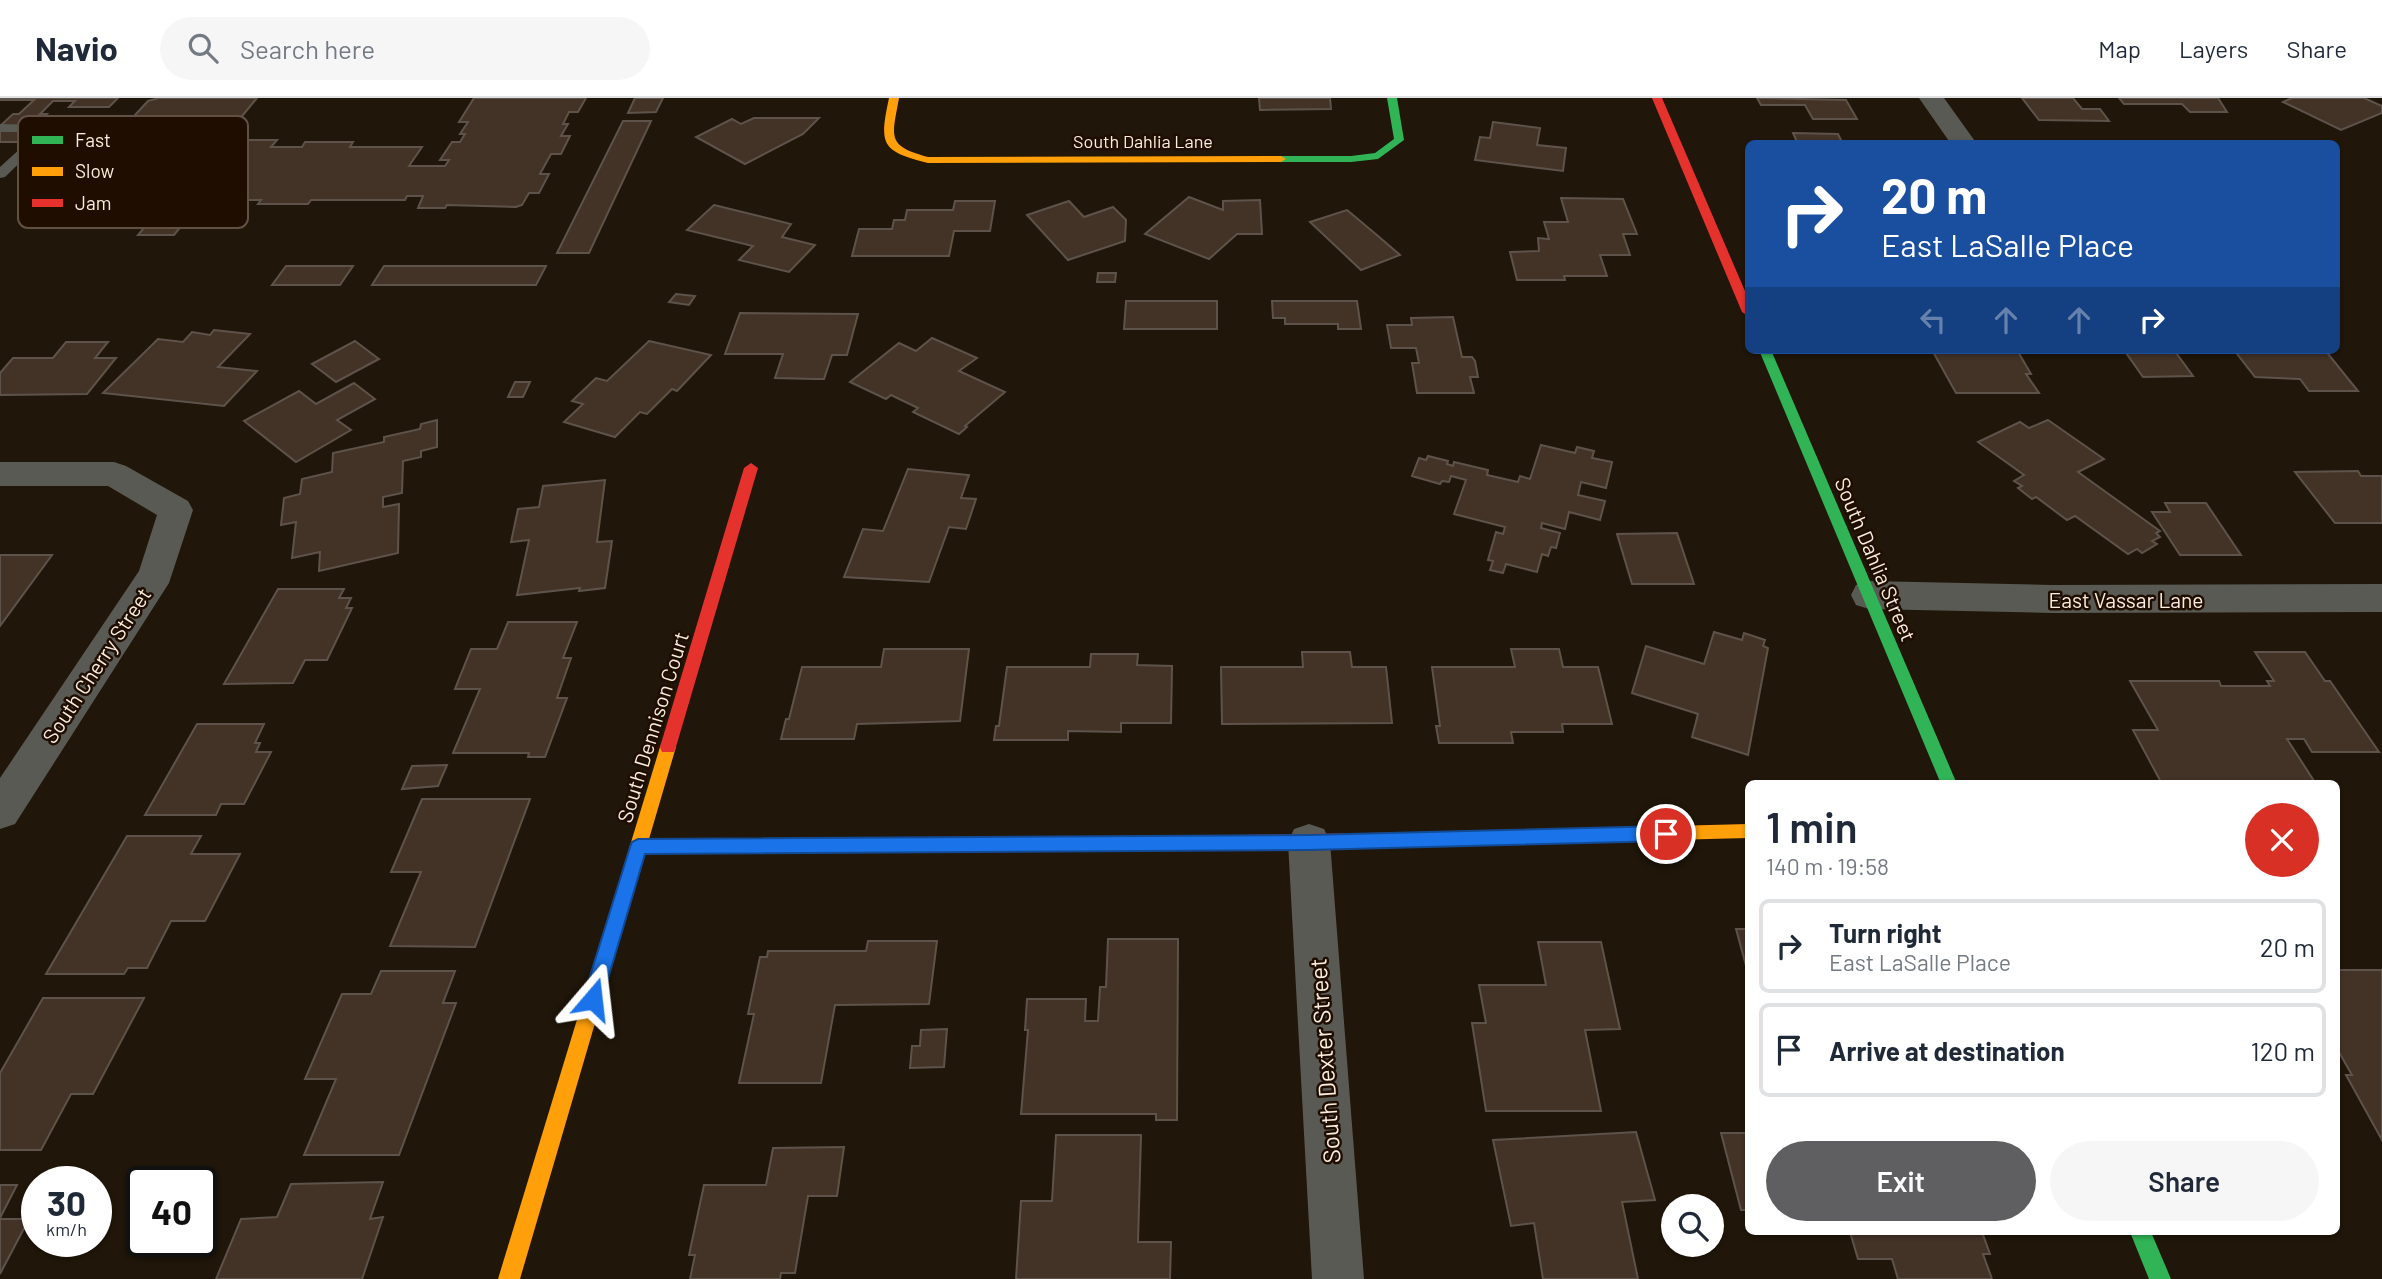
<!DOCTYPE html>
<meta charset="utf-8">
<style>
:root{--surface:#fff;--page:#f6f6f7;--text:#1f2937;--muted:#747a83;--line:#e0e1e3;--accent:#5f5f61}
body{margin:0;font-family:Barlow,sans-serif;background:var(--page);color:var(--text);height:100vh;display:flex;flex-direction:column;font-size:26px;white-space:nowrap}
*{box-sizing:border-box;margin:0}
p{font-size:23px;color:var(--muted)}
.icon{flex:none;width:38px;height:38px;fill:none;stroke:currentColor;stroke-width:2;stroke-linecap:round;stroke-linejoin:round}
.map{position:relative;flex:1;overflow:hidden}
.details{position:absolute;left:1745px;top:682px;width:595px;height:455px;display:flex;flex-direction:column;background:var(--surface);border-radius:10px;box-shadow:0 2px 5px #0004}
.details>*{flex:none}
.banner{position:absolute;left:1745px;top:42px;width:595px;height:214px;border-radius:10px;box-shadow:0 2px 5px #0004;background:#1a4fa0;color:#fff;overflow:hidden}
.controls{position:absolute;left:1661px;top:1096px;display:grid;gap:14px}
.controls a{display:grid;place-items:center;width:63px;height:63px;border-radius:50%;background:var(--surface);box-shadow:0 2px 5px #0004;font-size:35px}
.speed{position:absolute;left:21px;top:1068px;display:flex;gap:14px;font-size:35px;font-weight:700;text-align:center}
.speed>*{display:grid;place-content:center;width:91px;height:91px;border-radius:50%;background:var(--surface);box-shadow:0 2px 5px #0004;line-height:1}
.speed small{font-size:18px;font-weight:400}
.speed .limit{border:4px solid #111;border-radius:10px;background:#fff;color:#111}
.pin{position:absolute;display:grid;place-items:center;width:60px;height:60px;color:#fff;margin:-30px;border:4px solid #fff;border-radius:50%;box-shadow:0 2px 7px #0007}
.me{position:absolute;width:77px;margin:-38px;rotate:17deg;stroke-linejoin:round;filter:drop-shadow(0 0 5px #0008)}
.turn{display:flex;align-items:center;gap:24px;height:147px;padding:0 21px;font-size:32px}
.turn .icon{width:91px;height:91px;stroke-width:2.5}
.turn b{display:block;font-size:49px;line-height:60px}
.lanes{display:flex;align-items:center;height:66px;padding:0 21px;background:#0003;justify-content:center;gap:35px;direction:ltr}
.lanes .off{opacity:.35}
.round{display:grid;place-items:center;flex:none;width:74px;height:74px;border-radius:37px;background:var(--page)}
.overview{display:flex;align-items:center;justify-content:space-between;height:119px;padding:0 21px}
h1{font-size:42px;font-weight:600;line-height:52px}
.cta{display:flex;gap:14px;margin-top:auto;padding:14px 21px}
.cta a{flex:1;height:80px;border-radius:42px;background:var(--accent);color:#fff;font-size:28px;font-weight:600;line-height:80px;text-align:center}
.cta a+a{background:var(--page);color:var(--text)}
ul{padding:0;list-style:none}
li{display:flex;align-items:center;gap:21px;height:94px;margin:0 14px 10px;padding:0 7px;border:4px solid var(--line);border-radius:10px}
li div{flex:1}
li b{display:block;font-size:26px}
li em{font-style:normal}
header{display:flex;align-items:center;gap:42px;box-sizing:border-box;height:98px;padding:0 35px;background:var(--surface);border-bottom:2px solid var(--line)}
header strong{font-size:33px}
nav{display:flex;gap:38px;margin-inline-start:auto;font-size:24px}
.search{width:490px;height:63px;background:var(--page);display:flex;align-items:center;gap:18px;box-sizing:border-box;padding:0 24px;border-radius:38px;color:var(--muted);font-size:26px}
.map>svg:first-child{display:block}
.building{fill:#433226;stroke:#5e534a;stroke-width:2}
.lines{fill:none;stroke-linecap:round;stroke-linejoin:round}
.lane{fill:#595a54;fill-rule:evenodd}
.street{fill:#595a54;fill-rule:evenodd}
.fast{fill:#30b455;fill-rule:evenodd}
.slow{fill:#ff9f0a;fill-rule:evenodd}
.jam{fill:#e5322d;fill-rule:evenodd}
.route{fill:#1a73e8;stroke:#114b97;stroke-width:2}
.labels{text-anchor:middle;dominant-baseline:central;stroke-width:5;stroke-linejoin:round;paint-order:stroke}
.far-street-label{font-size:18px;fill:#faeedf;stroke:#1f0e00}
.street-label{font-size:21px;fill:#faeedf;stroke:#1f0e00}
.near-street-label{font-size:24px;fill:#faeedf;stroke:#1f0e00}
.key{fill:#1f0e00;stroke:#615143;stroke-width:2}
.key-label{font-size:19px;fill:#faeedf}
</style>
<header>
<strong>Navio</strong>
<div class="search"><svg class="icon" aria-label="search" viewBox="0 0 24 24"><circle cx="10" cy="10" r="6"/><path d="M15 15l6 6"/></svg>Search here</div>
<nav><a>Map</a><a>Layers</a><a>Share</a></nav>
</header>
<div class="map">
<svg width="2382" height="1181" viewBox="0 0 2382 1181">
<rect width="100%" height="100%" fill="#201609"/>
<!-- building -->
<g class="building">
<path d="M0 0H118L109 9H69L75 3H53L40 16H47L18 44H0V28L13 16H19L34 2H0Z"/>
<path d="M159 0H257L238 23H231L210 48H216L221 42H277L271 49H302L305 44H353L350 49H422L409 68H445L449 62H440L452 44H460L465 36H460L468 24H459L474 0H586L578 14H569L563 26H568L561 38H570L561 56H551L540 76H549L539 95H529L522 107 516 109 447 107 445 110H418L423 98H407L405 102H311L308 106H258L261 102H230L218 116H191L174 137H138L155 117H119L115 121 44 124 53 115H43L68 88H77L92 71H84L108 45H117L131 30H123L148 3Z"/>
<path d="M635 0H663L656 14 628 15Z"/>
<path d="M1259 0H1330L1331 11 1260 12Z"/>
<path d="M1757 0 1846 2 1857 21H1813L1805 7H1761Z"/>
<path d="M2022 0H2073L2082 11H2100L2109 23 2039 22Z"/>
<path d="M2119 0H2218L2227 14H2190L2182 6H2124Z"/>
<path d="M2292 0H2364L2382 8V15L2341 32 2283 4Z"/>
<path d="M754 20H819L803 36 745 66 696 39 732 21 741 26Z"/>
<path d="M623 23H651L589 155H557Z"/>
<path d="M1493 24 1540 30 1537 47 1566 50 1563 73 1475 62 1480 39 1490 40Z"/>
<path d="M1793 35 1838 36 1843 46H1798Z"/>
<path d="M1189 99 1223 112V103L1260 102 1262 136H1237L1209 161 1145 136Z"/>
<path d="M1561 100 1623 101 1637 136H1623L1630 157H1600L1607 178H1564L1565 182H1517L1510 154 1539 153 1538 140 1549 141 1544 124H1568Z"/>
<path d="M955 103H995L990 133H954L949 158H852L859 131H892L894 122H905L907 112H953Z"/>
<path d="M1069 103 1084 119 1113 109 1126 122 1125 143 1068 162 1027 117Z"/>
<path d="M714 107 791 126 782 139 815 147 789 174 739 162 753 148 687 132Z"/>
<path d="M1347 112 1378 138 1400 157 1361 172 1310 124Z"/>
<path d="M286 168H353L340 187H272Z"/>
<path d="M384 168H546L536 187H372Z"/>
<path d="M1098 175H1116L1115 184H1097Z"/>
<path d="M676 196 695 198 689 207 669 204Z"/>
<path d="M1126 203H1217V231H1124Z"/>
<path d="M1272 203H1357L1361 231H1338V226H1285V220H1273Z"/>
<path d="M740 215 858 216 847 257H832L824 281H815L775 280 783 256H725Z"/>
<path d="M1453 219 1462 259H1472L1475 263 1478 279H1470L1474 295H1417L1412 265H1419L1416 250H1391L1387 227H1412L1411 220Z"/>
<path d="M214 232 250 236 218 269 257 273 224 308 103 295 158 241 183 244 192 234 210 237Z"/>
<path d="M932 240 977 260 959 273 1005 294 965 328 967 329 959 336 913 314 918 310 891 297 886 301 850 284 899 245 916 253Z"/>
<path d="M355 243 379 261 336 284 312 266Z"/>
<path d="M649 243 711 257 677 293 672 291 647 316 640 314 615 339 564 324 583 306 572 303 596 280 607 283Z"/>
<path d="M66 244H108L95 260H116L87 296 0 297V275L13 260H53Z"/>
<path d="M1932 252H2017L2031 276H2026L2039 295H1956Z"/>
<path d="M2124 252H2174L2193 278 2143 279Z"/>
<path d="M2234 252H2325L2358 293H2309L2300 281 2255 279Z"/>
<path d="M515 284H530L523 299H508Z"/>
<path d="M354 285 375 301 337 322 351 332 296 364 244 323 299 293 316 306Z"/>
<path d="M437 322V349L421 353V359L403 363 402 395 383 399V409L399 406 398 455 319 473 320 454 292 460 296 424 281 427 284 400 300 396 302 381 332 374 333 355 384 344V339L420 331 421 326Z"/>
<path d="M2048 322 2104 361 2078 374 2160 433 2156 435 2160 439 2152 443 2157 446 2142 455 2137 451 2128 456 2075 418 2067 422 2036 399 2032 401 2018 390 2022 388 2014 383 2024 377 1978 344 2020 324 2029 330Z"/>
<path d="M1541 347 1575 355 1577 349 1594 353 1592 360 1612 364 1606 390 1581 384 1578 397 1605 403 1600 422 1569 414 1565 431 1542 425 1541 430 1560 435 1556 450 1551 449 1548 458 1542 456 1537 474 1506 466 1503 475 1490 472 1493 463 1488 462 1496 434 1503 436 1505 429 1454 416 1466 382 1451 378 1449 384 1442 383 1440 386 1412 378 1419 360 1426 362 1428 358 1448 363 1447 366 1453 368 1454 364 1488 372 1487 377 1518 384 1520 378 1530 381Z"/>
<path d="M908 371 969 377 961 400 976 401 966 431 949 429 929 484 844 479 863 431 883 433Z"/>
<path d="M2358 373 2361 378H2382V425H2335L2295 374Z"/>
<path d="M605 382 597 444 612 443 605 490 579 493 580 490 517 497 529 442 511 444 518 411 539 409 543 388Z"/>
<path d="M2165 405H2206L2241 457H2180L2152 414H2170Z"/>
<path d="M1677 435 1694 486H1632L1617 436Z"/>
<path d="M0 457H52L0 528Z"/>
<path d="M278 491H344L339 500H351L346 510H352L327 562H305L293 585 224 586Z"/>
<path d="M508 524H577L563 560H571L557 600H567L545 659H528L529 655H453L480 591H455L471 551H497Z"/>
<path d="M1714 534 1742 542 1744 535 1765 542 1763 548 1768 550 1748 657 1692 639 1698 616 1632 595 1646 548 1704 566Z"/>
<path d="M884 551H969L960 623 857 626 854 641H781L786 621H789L802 569H881Z"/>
<path d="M1511 551H1559L1563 569H1598L1612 626H1562L1563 634H1511L1513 645H1439L1436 628H1440L1432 569H1515Z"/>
<path d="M1302 554H1350L1352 569H1386L1392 625 1222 626 1221 569H1303Z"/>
<path d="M2255 554H2305L2325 583H2330L2379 654H2312L2304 641H2287L2316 686H2162L2133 632H2158L2130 583H2219L2221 588H2270L2267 583H2274Z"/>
<path d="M1091 556H1138L1137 567 1172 568 1171 625H1121V634L1068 633V642H994L996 628H999L1007 569H1090Z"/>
<path d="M197 626H264L255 645H260L256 654H271L244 706H221L216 717H145Z"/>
<path d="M447 667 438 688 402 691 412 668Z"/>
<path d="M422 701H530L475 849 390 848 421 774H391Z"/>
<path d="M127 738H201L191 756H240L205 823H171L147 870H128L124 876H46Z"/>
<path d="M1736 831H1748V875Z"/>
<path d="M1108 841H1178L1177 1022H1156V1016H1021L1028 932H1025L1027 901H1086L1085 923H1098L1100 889H1106Z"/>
<path d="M868 843H937L929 906 835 907 821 985H739L754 916H748L760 859H767L768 853H866Z"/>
<path d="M1538 844H1601L1620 931 1585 932 1601 1013H1486L1472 925H1486L1479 887H1546Z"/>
<path d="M2336 872H2382V1042L2346 977H2352L2336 949Z"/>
<path d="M381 873H455L443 905H456L399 1057H304L336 981H305L342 896H371Z"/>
<path d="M43 900H144L93 996H71L41 1052H0V975Z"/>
<path d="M947 931 944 969 910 970 912 948H920L921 932Z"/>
<path d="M1636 1034 1655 1102 1622 1104 1638 1181H1543L1534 1125 1511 1128 1493 1042Z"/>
<path d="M1721 1035H1748V1112H1741Z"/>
<path d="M1056 1037H1141L1138 1144H1171L1170 1181H1016L1021 1103H1052Z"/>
<path d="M844 1049 837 1098H808L795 1175H781L780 1181H690L695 1157H689L704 1087H766L773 1050Z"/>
<path d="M383 1084 370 1121 383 1119 362 1181H216L241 1121 277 1119 291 1086Z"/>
<path d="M0 1087H17L0 1120Z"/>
<path d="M0 1121H29L0 1176Z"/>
<path d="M1850 1134H1982L1990 1156H1983L1992 1181H1898L1892 1161H1858Z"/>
</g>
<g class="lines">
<!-- lane -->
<path class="lane" d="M0 26 38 27 46 39 5 79 0 80V69L33 39 29 34H0Z"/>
<!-- street -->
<g class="street">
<path d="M1919 0H1944L1977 46H1951Z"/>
<path d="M0 364H114L126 368 188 403 193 412 169 485 15 726 0 731V680L139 473 157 417 108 388H0Z"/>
<path d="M1869 483 2052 487 2382 486V514L2052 515 1869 511 1856 507 1851 497 1856 487Z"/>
<path d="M1309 726 1324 731 1330 744 1364 1181H1312L1288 744 1294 731Z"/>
</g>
<!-- fast -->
<g class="fast">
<path d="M1387 0H1397L1404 42 1378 61 1351 64H1281L1276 61 1281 58H1351L1375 55 1394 41Z"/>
<path d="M1759 252H1771L1957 686H1941Z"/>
<path d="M1165 738 1171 740 1174 745 1171 750 1165 752 638 756 632 754 629 749 632 744 638 742Z"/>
<path d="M2130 1134H2151L2171 1181H2149Z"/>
</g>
<!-- slow -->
<g class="slow">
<path d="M889 0H899C892 39 886 48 928 59L1281 58 1286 61 1281 64 928 65C881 53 879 47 889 0Z"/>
<path d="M668 642 674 644 676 649 520 1181H498L660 649 662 644Z"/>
<path d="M1748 726V740L1433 748 1427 746 1424 741 1427 736 1433 734Z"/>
</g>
<!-- jam -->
<g class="jam">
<path d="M1652 0H1662L1748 200V218L1742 214Z"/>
<path d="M751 365 758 370 676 649 674 654H662L660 649 744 370Z"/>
<path d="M1433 734 1439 736 1442 741 1439 746 1433 748 1165 752 1159 750 1156 745 1159 740 1165 738Z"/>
</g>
</g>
<!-- route -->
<path class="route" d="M1666 728 1672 730 1675 736 1672 741 1666 743 1309 752 645 756 602 901 599 908 593 910 586 908 583 901 630 749 632 744 638 741 1309 737Z"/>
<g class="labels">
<!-- far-street labels -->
<g class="far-street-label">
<text x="1143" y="43">South Dahlia Lane</text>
</g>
<!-- street labels -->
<g class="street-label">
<text transform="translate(1876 461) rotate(67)">South Dahlia Street</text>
<text x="2126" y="501">East Vassar Lane</text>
<text transform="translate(96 567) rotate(-57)">South Cherry Street</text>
<text transform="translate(652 629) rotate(-73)">South Dennison Court</text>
</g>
<!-- near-street labels -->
<g class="near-street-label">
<text transform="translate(1324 963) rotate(-94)">South Dexter Street</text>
</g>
</g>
<!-- legend -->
<rect x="18" y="18" width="230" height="112" rx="10" class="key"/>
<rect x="32" y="38" width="31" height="8" fill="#30b455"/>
<rect x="32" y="69" width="31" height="9" fill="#ff9f0a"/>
<rect x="32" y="101" width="31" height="8" fill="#e5322d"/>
<g class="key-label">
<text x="75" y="49">Fast</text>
<text x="75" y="80">Slow</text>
<text x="75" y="112">Jam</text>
</g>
</svg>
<div class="controls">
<a><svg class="icon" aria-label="search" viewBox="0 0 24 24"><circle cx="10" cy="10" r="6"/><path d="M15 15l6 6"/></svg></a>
</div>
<div class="speed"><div>30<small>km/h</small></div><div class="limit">40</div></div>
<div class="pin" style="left:1666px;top:736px;background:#d93025"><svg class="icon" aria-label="arrive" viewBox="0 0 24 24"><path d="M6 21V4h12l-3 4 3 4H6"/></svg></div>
<svg class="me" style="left:593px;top:901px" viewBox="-20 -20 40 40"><path d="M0-17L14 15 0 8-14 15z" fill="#1a73e8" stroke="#fff" stroke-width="4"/></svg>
<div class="banner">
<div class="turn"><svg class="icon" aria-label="right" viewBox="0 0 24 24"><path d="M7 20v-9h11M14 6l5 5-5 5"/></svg><div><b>20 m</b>East LaSalle Place</div></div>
<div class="lanes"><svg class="icon off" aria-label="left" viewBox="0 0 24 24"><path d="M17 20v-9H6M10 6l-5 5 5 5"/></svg><svg class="icon off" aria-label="ahead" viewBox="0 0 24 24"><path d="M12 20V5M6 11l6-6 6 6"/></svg><svg class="icon off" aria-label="ahead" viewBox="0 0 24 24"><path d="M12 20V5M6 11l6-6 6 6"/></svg><svg class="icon" aria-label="right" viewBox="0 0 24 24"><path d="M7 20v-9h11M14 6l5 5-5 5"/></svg></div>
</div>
<section class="details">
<div class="overview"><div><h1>1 min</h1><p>140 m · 19:58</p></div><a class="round" style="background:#d93025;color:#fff"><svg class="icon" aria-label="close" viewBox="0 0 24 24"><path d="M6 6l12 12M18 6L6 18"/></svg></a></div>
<ul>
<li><svg class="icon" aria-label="right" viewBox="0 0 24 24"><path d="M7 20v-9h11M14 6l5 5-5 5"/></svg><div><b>Turn right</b><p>East LaSalle Place</p></div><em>20 m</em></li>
<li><svg class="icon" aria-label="arrive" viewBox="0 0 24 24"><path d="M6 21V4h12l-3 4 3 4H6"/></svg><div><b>Arrive at destination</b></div><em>120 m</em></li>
</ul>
<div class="cta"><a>Exit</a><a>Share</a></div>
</section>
</div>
